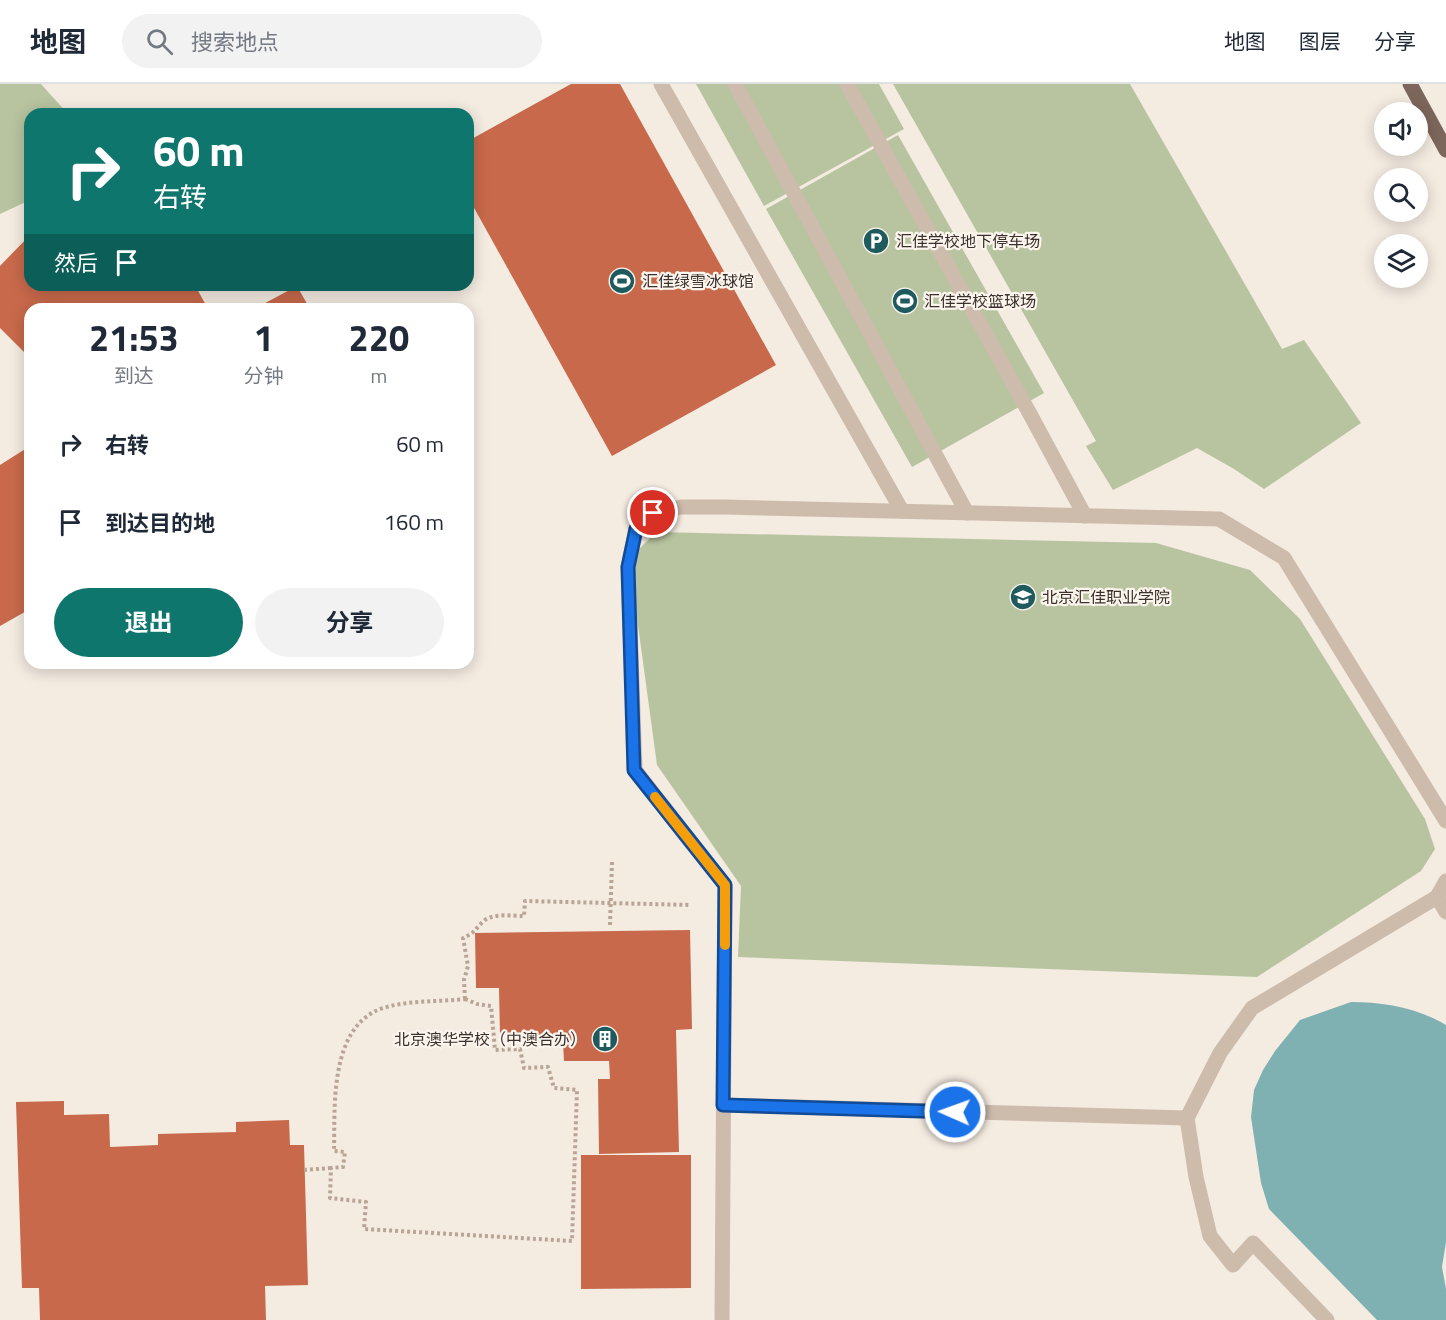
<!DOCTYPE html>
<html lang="zh">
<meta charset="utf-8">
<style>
:root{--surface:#fff;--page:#f2f2f3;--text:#1f2937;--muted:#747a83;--line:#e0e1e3;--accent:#0f766e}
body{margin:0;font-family:"Titillium Web","Noto Sans SC",sans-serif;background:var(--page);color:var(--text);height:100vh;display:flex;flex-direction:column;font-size:22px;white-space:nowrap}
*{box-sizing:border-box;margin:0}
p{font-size:20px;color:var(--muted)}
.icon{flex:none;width:33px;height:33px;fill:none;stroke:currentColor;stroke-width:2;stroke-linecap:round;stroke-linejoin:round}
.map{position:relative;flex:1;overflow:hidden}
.side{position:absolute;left:24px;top:219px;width:450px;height:366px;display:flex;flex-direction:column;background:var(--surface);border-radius:18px;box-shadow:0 3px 15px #0003}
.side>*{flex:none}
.hud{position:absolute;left:24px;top:24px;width:450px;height:183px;border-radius:18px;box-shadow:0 3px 15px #0003;background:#0f766e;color:#fff;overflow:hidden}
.fabs{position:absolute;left:1374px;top:18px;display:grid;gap:12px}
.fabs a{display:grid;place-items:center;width:54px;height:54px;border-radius:50%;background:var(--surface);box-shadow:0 3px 15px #0003;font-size:30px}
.pin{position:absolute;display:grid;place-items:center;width:51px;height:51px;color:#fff;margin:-26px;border:3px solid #fff;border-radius:50%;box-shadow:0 2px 6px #0007}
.me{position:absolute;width:66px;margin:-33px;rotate:272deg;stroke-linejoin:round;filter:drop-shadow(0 0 4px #0008)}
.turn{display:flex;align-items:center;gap:21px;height:126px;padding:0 30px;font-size:27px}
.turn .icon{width:78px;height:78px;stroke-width:2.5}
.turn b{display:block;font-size:42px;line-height:51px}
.then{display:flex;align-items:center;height:57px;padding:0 30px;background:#0003;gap:12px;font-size:22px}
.eta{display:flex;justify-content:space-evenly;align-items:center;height:102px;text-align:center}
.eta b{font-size:36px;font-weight:700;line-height:42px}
.action{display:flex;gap:12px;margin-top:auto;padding:12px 30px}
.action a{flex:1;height:69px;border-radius:36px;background:var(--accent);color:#fff;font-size:24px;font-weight:700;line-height:69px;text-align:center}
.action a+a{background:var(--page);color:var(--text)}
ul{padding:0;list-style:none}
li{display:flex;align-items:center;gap:18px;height:78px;padding:0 30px}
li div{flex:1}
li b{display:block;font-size:22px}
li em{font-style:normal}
header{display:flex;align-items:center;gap:36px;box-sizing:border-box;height:84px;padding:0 30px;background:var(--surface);border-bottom:2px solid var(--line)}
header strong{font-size:28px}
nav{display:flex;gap:33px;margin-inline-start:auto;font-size:21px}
.search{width:420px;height:54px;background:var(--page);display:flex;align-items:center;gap:15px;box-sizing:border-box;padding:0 21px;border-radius:33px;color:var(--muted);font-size:22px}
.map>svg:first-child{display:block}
.green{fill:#b8c4a0}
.water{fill:#7fb0b2}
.building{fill:#c8694b}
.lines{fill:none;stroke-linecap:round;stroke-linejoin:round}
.path{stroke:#b9a596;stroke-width:4;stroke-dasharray:3 3;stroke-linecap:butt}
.minor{stroke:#cdbbac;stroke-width:15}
.major{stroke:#7d675c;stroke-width:15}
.route-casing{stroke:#114b97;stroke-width:15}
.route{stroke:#1a73e8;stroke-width:10}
.slow{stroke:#f59e0b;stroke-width:10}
.labels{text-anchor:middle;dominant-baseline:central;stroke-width:4.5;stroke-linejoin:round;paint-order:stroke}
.poi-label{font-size:16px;fill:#3b302b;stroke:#fbf5ee;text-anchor:start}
</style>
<header>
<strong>地图</strong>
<div class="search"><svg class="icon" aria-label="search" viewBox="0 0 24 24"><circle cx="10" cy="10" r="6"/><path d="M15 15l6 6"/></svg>搜索地点</div>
<nav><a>地图</a><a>图层</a><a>分享</a></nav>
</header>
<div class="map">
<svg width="1446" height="1236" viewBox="0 0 1446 1236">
<rect width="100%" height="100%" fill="#f4ebe1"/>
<!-- green -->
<g class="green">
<path d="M0 0H41L68 30H30V116L0 130Z"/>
<path d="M696 0H879L904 45 764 122Z"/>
<path d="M893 0H1130L1282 265 1304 256 1361 339 1264 405 1234 385 1197 364 1113 406 1086 362 1096 357Z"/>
<path d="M898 51 1044 309 912 383 766 125Z"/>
<path d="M656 448 1156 459 1250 486 1300 535 1425 735 1435 765 1421 787 1257 893 738 873 741 802 657 681 629 475Z"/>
</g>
<!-- water -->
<path class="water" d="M1351 918C1383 918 1418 924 1446 941V1158L1442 1183 1446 1205V1236H1377L1269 1125 1261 1099 1251 1033 1254 1006 1263 986 1275 967 1300 936Z"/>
<!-- building -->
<g class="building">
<path d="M571 0H620L776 281 612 372 468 113V57Z"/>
<path d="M30 151V201H195L208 225H30V274L0 244V182Z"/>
<path d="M297 202 310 225H254Z"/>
<path d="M30 362V525L0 542V381Z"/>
<path d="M690 846 692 945 676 946 679 1068 599 1070 598 995H610L609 977H564L563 959 534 960V950H500L499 904H476L475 849Z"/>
<path d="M64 1017V1031L109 1030 110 1063 158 1061V1050L236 1048V1038L289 1036 290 1061H304L308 1201 265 1202 266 1236H40L39 1204H22L16 1018Z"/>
<path d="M581 1071H691V1204L581 1205Z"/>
</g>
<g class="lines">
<!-- path -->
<g class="path">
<path d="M610 841 612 778"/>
<path d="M465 915 477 920 491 922 495 966 520 965 524 984 548 983 554 1004 577 1006 572 1157 364 1145 366 1118 330 1114 331 1084 343 1083 345 1068 334 1067C335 1022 329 942 383 924 410 916 437 918 465 915Z"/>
<path d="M465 915 464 896 468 882 463 854C477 848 475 844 485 836 495 829 513 832 524 832L525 817 691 821"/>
<path d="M304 1086 331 1084"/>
</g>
<!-- minor -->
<g class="minor">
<path d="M661 0 902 427"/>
<path d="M735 0 967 429"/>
<path d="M847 0 1030 330 1085 432"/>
<path d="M1437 813 1446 797"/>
<path d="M723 1021 1187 1034"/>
<path d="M722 1236 725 801 635 686 628 483 636 445 653 429 681 423H725L1219 435 1284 474 1446 737"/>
<path d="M1327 1236 1253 1159 1233 1181 1210 1152 1196 1093 1187 1034 1220 969 1252 924 1437 813 1446 828"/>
</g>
<!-- major -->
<path class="major" d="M1410 0 1446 66"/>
</g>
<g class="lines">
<!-- route casing -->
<g class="route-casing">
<path id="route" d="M653 429 636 445 628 483 634 686 725 801 723 1021 955 1028"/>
</g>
<!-- route -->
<use href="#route" class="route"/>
<!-- slow -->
<path class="slow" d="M655 713 725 801V861"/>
</g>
<!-- icons -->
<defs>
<g id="parking-disc" transform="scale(1.35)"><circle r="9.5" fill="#1f5a5e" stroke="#fbf5ee"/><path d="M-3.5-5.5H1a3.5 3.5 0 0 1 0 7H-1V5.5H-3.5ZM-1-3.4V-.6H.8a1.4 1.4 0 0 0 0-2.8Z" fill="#fff"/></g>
<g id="stadium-disc" transform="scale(1.35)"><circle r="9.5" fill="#1f5a5e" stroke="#fbf5ee"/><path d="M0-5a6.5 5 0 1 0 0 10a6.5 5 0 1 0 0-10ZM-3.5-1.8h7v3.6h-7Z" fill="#fff"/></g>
<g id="university-disc" transform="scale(1.35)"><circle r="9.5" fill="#1f5a5e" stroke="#fbf5ee"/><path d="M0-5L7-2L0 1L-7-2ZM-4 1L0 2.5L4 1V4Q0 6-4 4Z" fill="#fff"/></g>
<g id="building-disc" transform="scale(1.35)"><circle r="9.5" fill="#1f5a5e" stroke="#fbf5ee"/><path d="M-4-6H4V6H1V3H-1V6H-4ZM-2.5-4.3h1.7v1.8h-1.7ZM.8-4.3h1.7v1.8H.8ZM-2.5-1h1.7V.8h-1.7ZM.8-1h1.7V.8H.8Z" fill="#fff"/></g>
</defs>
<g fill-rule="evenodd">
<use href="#parking-disc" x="876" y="157"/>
<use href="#stadium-disc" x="622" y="197"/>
<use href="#stadium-disc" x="905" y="217"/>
<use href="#university-disc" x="1023" y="513"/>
<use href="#building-disc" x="605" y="955"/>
</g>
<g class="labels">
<!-- poi labels -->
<g class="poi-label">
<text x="896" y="157">汇佳学校地下停车场</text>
<text x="642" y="197">汇佳绿雪冰球馆</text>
<text x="924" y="217">汇佳学校篮球场</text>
<text x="1042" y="513">北京汇佳职业学院</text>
<text x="586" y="955" text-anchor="end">北京澳华学校（中澳合办）</text>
</g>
</g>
</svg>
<div class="fabs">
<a><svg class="icon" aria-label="sound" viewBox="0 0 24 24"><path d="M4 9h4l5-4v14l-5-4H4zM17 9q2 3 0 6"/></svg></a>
<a><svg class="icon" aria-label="search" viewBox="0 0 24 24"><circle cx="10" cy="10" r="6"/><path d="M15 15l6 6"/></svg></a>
<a><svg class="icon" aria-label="layers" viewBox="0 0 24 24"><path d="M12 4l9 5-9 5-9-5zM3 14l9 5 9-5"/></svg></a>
</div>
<div class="pin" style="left:653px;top:429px;background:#d93025"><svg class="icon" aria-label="arrive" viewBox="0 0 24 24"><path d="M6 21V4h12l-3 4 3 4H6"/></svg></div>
<svg class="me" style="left:955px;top:1028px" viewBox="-20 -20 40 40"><circle r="17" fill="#1a73e8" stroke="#fff" stroke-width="3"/><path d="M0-11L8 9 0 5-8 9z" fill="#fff"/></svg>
<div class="hud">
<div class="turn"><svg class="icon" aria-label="right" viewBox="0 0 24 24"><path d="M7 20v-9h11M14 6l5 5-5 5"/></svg><div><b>60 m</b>右转</div></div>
<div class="then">然后<svg class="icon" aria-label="arrive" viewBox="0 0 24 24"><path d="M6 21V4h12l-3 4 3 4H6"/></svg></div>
</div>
<section class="side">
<div class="eta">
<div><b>21:53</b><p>到达</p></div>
<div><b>1</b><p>分钟</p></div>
<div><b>220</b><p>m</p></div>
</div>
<ul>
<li><svg class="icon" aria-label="right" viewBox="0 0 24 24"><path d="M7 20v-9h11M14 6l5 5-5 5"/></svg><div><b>右转</b></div><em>60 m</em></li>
<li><svg class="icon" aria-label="arrive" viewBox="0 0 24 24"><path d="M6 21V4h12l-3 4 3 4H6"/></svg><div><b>到达目的地</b></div><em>160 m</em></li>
</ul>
<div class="action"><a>退出</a><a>分享</a></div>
</section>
</div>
